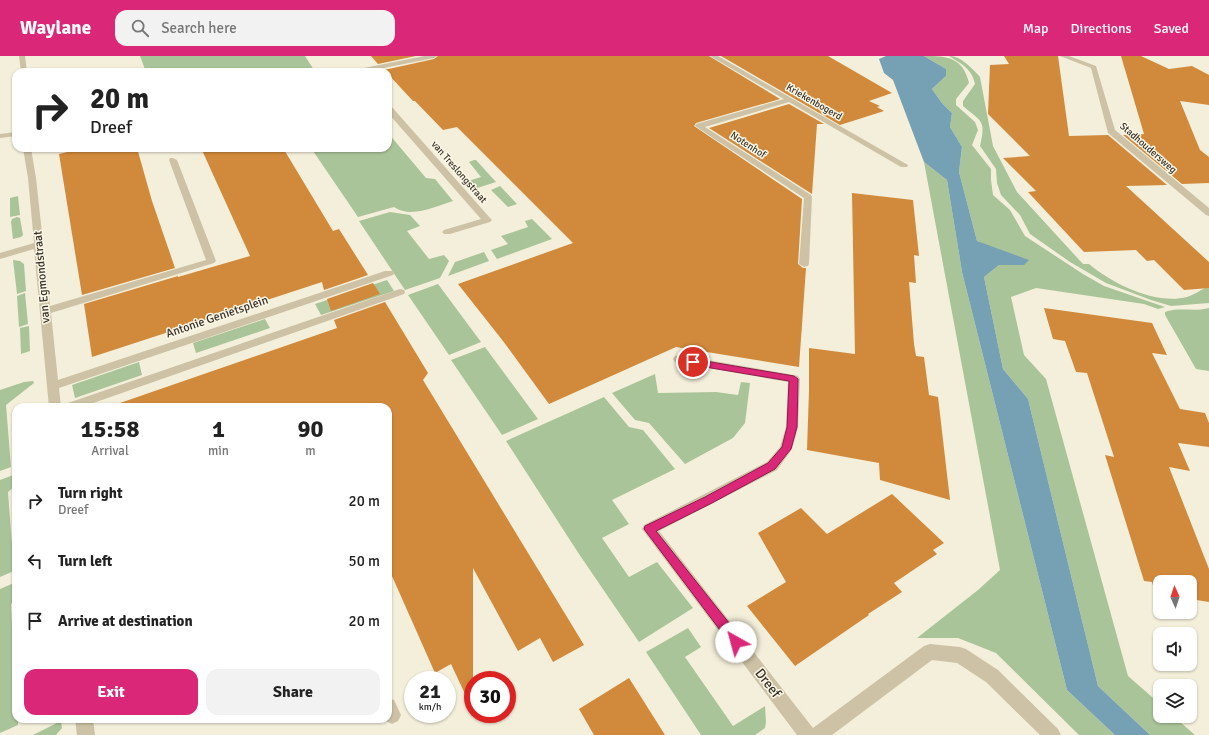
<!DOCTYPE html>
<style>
:root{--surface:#fff;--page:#f2f2f2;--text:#222;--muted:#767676;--accent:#db2777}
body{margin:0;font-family:Signika,sans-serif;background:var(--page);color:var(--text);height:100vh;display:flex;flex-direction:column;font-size:15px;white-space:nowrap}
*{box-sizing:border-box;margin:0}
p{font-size:13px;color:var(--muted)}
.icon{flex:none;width:22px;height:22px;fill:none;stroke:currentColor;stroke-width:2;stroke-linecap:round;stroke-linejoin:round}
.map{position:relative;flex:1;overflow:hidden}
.details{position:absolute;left:12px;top:347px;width:380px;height:320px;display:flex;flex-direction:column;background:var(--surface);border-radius:12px;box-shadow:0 1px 3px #0004}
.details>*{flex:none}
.top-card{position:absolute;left:12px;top:12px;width:380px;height:84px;border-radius:12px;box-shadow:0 1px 3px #0004;background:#fff;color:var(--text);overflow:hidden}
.needle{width:26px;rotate:357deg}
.tools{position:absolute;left:1153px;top:519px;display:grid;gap:8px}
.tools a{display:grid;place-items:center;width:44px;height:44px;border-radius:8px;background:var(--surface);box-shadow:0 1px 3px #0004;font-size:20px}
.speed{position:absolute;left:404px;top:615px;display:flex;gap:8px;font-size:20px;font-weight:700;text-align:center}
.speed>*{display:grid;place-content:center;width:52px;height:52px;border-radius:50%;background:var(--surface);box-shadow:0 1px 3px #0004;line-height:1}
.speed small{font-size:10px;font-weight:400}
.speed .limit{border:6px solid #d22;background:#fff;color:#111}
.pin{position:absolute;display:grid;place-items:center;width:34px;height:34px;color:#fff;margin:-17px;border:2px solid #fff;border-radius:50%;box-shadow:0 1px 4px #0007}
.me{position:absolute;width:44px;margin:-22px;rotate:322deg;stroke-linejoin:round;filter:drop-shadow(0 0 3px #0008)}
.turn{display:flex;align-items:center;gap:14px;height:84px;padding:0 12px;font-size:18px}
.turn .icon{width:52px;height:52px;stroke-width:2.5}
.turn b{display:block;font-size:28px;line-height:34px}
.eta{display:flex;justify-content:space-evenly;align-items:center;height:68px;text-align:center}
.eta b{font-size:24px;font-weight:800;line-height:28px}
.cta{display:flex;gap:8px;margin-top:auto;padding:8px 12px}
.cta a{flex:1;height:46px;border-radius:12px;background:var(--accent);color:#fff;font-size:16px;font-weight:800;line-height:46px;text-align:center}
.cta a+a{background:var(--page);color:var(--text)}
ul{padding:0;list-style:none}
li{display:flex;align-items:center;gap:12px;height:60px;padding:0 12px}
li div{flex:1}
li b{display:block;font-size:15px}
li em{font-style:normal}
header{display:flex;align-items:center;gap:24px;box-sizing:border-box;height:56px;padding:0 20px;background:var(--accent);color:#fff}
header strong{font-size:19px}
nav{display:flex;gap:22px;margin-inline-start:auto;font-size:14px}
.search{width:280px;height:36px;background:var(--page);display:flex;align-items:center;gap:10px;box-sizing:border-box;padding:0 14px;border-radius:12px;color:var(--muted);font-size:15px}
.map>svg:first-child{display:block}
.green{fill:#aac499}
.water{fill:#76a0b4}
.building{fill:#d1893b}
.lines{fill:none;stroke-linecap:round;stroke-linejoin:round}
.minor{fill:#cdc2a5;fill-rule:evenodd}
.route{fill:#db2777;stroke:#8e194d}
.labels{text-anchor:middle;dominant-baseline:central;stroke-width:3;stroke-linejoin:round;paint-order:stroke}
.far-street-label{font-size:10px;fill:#383127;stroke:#fbf7e7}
.street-label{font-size:12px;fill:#383127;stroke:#fbf7e7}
.near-street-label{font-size:14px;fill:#383127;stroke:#fbf7e7}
</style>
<header>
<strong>Waylane</strong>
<div class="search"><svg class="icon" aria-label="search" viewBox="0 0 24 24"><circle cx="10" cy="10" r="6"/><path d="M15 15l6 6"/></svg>Search here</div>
<nav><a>Map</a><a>Directions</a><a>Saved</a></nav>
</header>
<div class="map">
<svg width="1209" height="679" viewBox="0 0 1209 679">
<rect width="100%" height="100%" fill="#f4efda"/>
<!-- green -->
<g class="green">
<path d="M140 0H305L314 14 300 16H146Z"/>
<path d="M924 0C947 0 963 1 969 27L956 43V49L975 66 978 74 972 89 991 113V124L993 139 1010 154 1025 180 1083 218 1104 230 1165 251 1158 253 1144 248 1036 232 1011 241 1024 299 1046 323 1128 620 1160 648V660H1173L1195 679H1150L1098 630 1028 343 1003 313 984 221 999 209H1023L977 185 959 116 962 91 950 71 952 57 942 47 932 33 946 20V13Z"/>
<path d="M949 0C961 0 972 12 980 21L993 90 1017 136 1083 208H1089C1113 228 1155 249 1187 241 1194 239 1202 233 1209 230V247L1171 250 1151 244 1106 227 1070 206 1030 178 1020 159 1001 139 997 127 996 113 980 90C986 64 982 66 963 50V45L975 28C972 13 962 8 949 0Z"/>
<path d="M388 77 426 122 435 123 453 145C436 150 411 163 394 151L358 161 311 92H388Z"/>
<path d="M474 104H476L496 126 471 134 465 126 481 121 469 106Z"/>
<path d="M924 106 947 124 962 216 1067 634 1115 679H1079L996 597 958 582H917L978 534 1000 514Z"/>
<path d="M500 130 517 148 508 151 491 134Z"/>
<path d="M18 140 20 159 10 161V142Z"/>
<path d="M390 156 410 159 420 170 407 175 429 203 444 199 449 205 440 222 405 234 359 165Z"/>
<path d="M17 161 20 162 23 179 21 181 13 183 11 166 12 163Z"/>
<path d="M532 163 552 183 497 203 491 194 508 188 501 180 528 171 525 165Z"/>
<path d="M484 196 489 205 448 220 455 206Z"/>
<path d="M13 204 20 205 24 208 26 235 17 238Z"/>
<path d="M387 224 394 235 321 259 315 248Z"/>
<path d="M438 228 481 286 449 299 408 239Z"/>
<path d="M25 237 28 268 19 271 17 240Z"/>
<path d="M1209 252V315L1196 313 1165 259V256C1177 251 1195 256 1209 252Z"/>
<path d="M265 263 270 272 196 297 193 287Z"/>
<path d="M29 270 30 295 21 298 20 272Z"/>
<path d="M485 291 538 363 502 379 451 304Z"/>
<path d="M139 306 142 319 75 342 72 329Z"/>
<path d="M655 318 658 337 716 336 738 339 741 326 750 327 745 367 733 382 685 408 649 367 635 364 612 337Z"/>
<path d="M33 325 34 327 6 349 11 411 0 415V334L24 326Z"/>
<path d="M604 341 629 371 643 374 675 413 612 444 629 468 602 482 629 521 657 506 693 552 639 586 579 498 506 385Z"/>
<path d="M16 418V429L8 436 14 515 0 521V424Z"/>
<path d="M16 526V543L11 548 16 663H18V669L0 677V533Z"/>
<path d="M688 572 701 591 685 601 733 670 765 650 766 666 765 672 755 679H701L646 596Z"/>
<path d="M61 665 62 672 56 679H33Z"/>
</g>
<!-- water -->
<path class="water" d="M886 0H924L946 13V20L932 33 942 47 952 57 950 71 962 91 959 116 977 185 1029 204 1024 209H999L984 221 1003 313 1028 343 1098 630 1150 679H1115L1067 634 962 216 947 124 924 106 893 24 884 17 879 3Z"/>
<!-- building -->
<g class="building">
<path d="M371 0H416L378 8Z"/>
<path d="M438 0H709L780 43 696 67 694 70 802 143 798 208 803 212H806L799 311 676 291 549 348 503 285 458 228 573 187 457 71 443 74 415 45H413L388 18V16L384 14 434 3Z"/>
<path d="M721 0H828L892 37 869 45 880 50 877 51 884 55 840 69Z"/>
<path d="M1004 0H1058L1069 80 1108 79 1167 129 1126 130 1209 206V232L1184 234 1154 204 1147 205 1136 194 1084 196 1028 136 1036 135 1003 102 1030 100 988 58 990 9 1009 8Z"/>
<path d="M1121 0H1141L1169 13 1192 10 1209 19V49L1180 45 1200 94 1209 101V127L1182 128 1123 79 1144 78Z"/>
<path d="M789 48 824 68H817L812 138 709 72Z"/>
<path d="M85 92H137L152 145 175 212 82 239 59 98Z"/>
<path d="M201 92H283L333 175 339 173 368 219 324 234 322 226 92 301 84 248 178 220V221L250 200Z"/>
<path d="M852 137 913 144 919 200 914 199 916 227 909 226 914 288 916 300 924 301 929 339 938 341 950 444 880 424 879 407 807 394 809 335V292L855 298Z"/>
<path d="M373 227 380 238 331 255 327 243Z"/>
<path d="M385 246 428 317 423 324 584 589 553 606 540 582 518 595 473 512V655L451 608 435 617 388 511V351H121L120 347 337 272 334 264Z"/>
<path d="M1044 252 1152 267 1167 299 1152 297 1180 353 1205 357 1209 367V391L1178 387 1190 415 1169 411 1209 513V546L1190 543V526H1160V537L1155 536 1152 526 1144 525 1105 399 1114 401 1087 317 1076 316 1065 285 1053 283Z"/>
<path d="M892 438 944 487 933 494 937 498 894 527 902 536 868 558 869 559 795 610 747 550 786 526 758 477 801 452 827 478Z"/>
<path d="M629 622 665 679H594L579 653Z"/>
</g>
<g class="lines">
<!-- minor -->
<g class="minor">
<path d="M19 0H25L27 16H21Z"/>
<path d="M424 0H437L434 2 364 16H351L354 14Z"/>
<path d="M710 0H718L908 109 907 111H901L789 46 705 71 811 139 812 141 809 208 808 210 804 211 799 208 804 142 695 70 696 68 784 43Z"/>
<path d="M1060 0H1069L1096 10 1115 74 1209 152V160L1206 159 1108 77 1091 12Z"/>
<path d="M388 50H391L490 162 492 164 490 166 450 178H444L442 176 444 174 481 163 388 57Z"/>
<path d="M16 76V80L0 82V78Z"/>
<path d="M23 92H31L36 122 50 250 206 204 169 104 170 102H173L177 104 216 205 214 207 51 257 58 324 385 215H393L394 217 393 219 59 332 61 351H49L34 193 0 203V197L34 187 28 122Z"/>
<path d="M400 233 404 234 405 236 404 238 82 351H63L65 348Z"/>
<path d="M679 299 794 319 798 320 800 323 798 371 792 393 777 414 659 475 813 672 924 590 930 588 960 591 966 593 998 614 1058 673 1061 679H1040L986 626 957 607 932 604 832 679H797L642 473 644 469 767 406 780 391 786 371 788 326 675 306 673 303 675 300Z"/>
<path d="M388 642 394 644 401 659 398 665 392 668 386 665 385 663H388Z"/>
<path d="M75 663H93L95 679H77Z"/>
</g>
</g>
<!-- route -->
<path class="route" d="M690 303H693L794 320 798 323 797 371 791 393 775 413 712 447 656 475 741 582 742 586 741 590 736 592 732 590 644 473 645 470 705 441 768 407 782 391 787 371 789 325 693 309 689 306Z"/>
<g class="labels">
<!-- far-street labels -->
<g class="far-street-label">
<text transform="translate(814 46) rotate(30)">Kriekenbogerd</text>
<text transform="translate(748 89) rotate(33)">Notenhof</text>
<text transform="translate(1148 92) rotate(41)">Stadhoudersweg</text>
<text transform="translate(459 116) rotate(49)">van Treslongstraat</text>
</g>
<!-- street labels -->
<g class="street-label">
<text transform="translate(42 221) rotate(-95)">van Egmondstraat</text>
<text transform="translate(217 261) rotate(-19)">Antonie Genietsplein</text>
</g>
<!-- near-street labels -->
<g class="near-street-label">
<text transform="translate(768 627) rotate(52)">Dreef</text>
</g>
</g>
</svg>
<div class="tools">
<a><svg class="needle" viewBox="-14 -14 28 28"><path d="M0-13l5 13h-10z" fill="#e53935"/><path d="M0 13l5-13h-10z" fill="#767676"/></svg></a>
<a><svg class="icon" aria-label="sound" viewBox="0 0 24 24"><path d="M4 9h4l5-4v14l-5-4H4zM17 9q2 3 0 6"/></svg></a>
<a><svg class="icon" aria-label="layers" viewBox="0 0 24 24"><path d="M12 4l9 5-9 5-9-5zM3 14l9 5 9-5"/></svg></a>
</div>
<div class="speed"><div>21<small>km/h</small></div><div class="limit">30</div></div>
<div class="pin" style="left:693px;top:306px;background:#d93025"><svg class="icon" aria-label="arrive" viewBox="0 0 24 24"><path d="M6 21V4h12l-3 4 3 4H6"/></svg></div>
<svg class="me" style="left:736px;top:586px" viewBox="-20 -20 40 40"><circle r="19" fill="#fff"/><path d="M0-13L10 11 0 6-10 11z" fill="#db2777"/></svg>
<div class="top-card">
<div class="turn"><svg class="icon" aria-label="right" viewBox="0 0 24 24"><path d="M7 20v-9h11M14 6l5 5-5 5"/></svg><div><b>20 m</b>Dreef</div></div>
</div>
<section class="details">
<div class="eta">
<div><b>15:58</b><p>Arrival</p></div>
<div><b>1</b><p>min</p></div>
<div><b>90</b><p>m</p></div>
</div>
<ul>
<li><svg class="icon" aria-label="right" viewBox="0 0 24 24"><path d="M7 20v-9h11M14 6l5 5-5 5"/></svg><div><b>Turn right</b><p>Dreef</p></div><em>20 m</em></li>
<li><svg class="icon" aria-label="left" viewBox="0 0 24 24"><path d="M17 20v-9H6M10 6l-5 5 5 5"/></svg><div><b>Turn left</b></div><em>50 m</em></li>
<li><svg class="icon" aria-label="arrive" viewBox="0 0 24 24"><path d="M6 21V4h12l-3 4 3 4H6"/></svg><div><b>Arrive at destination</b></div><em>20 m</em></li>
</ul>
<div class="cta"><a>Exit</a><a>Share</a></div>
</section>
</div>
